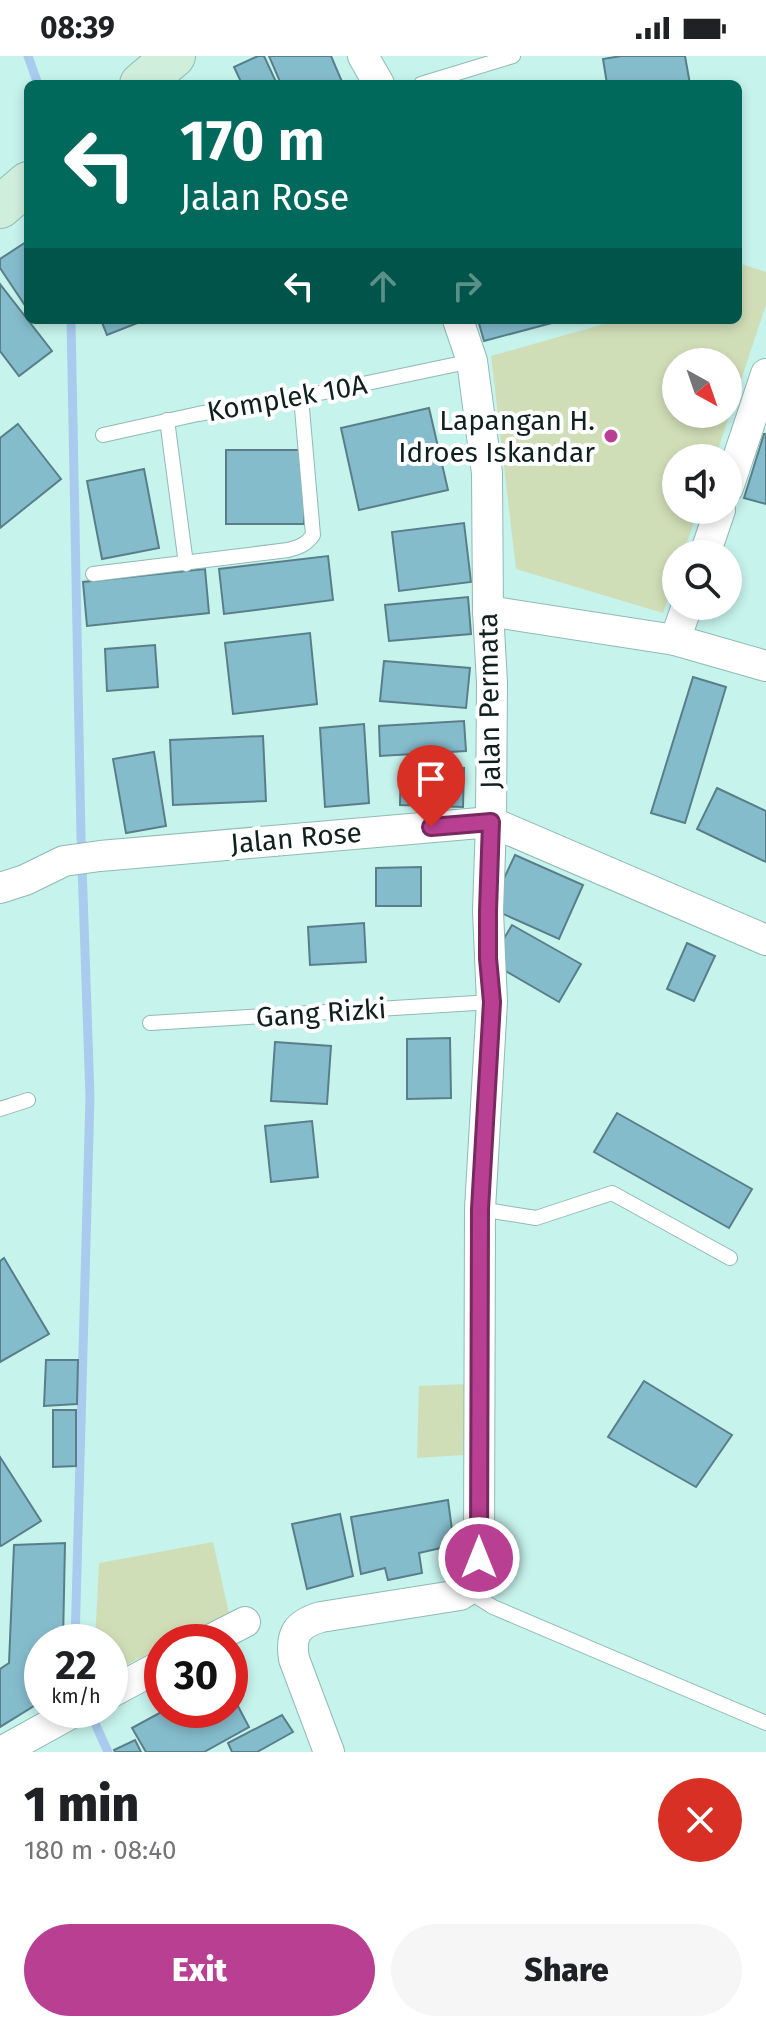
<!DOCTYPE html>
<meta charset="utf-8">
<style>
:root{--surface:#fff;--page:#f6f6f6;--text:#202124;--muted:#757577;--accent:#b93f92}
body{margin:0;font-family:"Fira Sans",sans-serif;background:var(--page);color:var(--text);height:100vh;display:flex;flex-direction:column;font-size:30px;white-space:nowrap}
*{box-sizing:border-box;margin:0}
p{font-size:26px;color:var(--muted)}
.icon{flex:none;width:44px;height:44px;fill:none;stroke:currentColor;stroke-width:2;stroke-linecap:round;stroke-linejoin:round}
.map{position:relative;height:1696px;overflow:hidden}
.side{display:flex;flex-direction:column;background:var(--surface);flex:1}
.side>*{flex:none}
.top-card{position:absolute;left:24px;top:24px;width:718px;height:244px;border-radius:12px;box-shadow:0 4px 12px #0003;background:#00695c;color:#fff;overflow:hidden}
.needle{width:52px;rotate:140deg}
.tools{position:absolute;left:662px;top:292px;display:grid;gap:16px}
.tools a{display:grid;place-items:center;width:80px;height:80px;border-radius:50%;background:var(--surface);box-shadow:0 4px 12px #0003;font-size:40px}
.speed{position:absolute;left:24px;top:1568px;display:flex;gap:16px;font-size:40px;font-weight:700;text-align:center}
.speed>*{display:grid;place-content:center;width:104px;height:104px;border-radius:50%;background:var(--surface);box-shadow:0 4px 12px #0003;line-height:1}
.speed small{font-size:20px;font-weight:400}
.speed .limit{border:12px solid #d22;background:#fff;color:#111}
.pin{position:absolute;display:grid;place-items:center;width:68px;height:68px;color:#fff;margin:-82px -34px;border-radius:50% 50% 50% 0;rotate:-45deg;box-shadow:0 0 8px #0007}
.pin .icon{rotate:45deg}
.me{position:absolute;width:88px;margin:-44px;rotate:0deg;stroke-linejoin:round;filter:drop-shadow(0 0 6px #0008)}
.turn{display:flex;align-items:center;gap:28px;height:168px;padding:0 24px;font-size:36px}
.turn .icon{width:104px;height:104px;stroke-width:2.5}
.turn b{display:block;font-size:56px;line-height:68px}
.lanes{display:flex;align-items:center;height:76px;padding:0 24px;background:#0003;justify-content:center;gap:40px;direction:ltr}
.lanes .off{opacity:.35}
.round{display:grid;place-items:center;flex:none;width:84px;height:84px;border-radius:42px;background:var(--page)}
.headline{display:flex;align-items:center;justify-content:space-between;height:136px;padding:0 24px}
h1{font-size:48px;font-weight:800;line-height:60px}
.primary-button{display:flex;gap:16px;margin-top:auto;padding:16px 24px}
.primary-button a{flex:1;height:92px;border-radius:48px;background:var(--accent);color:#fff;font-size:32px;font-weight:800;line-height:92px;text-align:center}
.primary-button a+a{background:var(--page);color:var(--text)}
.status{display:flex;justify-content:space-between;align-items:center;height:56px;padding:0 40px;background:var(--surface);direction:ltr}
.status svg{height:22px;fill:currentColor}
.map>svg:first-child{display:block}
.green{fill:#d0deb8;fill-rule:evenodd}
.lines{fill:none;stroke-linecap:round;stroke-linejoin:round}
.stream{stroke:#a9cbee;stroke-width:9}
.building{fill:#85bccc;stroke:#597e89;stroke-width:2}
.service-casing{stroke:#90bab4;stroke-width:16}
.minor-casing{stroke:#90bab4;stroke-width:32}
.secondary-casing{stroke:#90bab4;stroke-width:44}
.service{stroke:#fff;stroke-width:14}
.minor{stroke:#fff;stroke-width:30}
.secondary{stroke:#d0eedc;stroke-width:42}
.route-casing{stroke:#78295f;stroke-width:20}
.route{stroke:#b93f92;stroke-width:14}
.poi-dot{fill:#b93f92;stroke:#fff;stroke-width:3}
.labels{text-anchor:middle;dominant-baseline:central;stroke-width:8;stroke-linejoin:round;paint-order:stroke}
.street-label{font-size:28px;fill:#0f201e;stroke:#fff}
.poi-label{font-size:28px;fill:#0f201e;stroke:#fff;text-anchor:end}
</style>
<div class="status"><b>08:39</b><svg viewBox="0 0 49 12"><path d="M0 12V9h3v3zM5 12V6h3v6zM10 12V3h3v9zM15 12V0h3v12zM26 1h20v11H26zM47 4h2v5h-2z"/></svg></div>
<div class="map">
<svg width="766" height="1696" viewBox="0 0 766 1696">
<rect width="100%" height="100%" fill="#c7f3ed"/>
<!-- green -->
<g class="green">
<path d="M738 207 766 216V249L715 402H676V454H698L683 498H676V519L663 557 516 513 491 300 618 264H738ZM676 306H728V358H676Z"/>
<path d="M467 1328 463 1399 417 1402 419 1330Z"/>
<path d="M213 1486 229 1557 172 1586H162V1591L110 1617V1586H95L99 1507Z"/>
</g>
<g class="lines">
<!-- stream -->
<g class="stream">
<path d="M28 0 38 28"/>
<path d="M71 264 81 780 90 1041 75 1586"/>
<path d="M90 1656 108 1696"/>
</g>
</g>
<!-- building -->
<g class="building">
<path d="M258 0H264L277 28H242L234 11Z"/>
<path d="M269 0H331L343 28H281Z"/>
<path d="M621 0H685L690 28H607L603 3Z"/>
<path d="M26 186 28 188V254L0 212V203Z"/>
<path d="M0 228 52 295 19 320 0 295Z"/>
<path d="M101 264H145L107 279Z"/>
<path d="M478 264H563L484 285Z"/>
<path d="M429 352 448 434 359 454 341 372Z"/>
<path d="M18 368 61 423 0 472V382Z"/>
<path d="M764 378H766V448L744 442Z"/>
<rect x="226" y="394" width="78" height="74"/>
<path d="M144 413 159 492 102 503 87 425Z"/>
<path d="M464 467 471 526 399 535 392 476Z"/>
<path d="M328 500 333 544 224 558 219 513Z"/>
<path d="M205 513 209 557 87 570 83 526Z"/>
<path d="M468 541 471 578 389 585 385 549Z"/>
<path d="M310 577 317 648 233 658 225 587Z"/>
<path d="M155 589 158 631 107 635 105 593Z"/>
<path d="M384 605 470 612 466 652 380 645Z"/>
<path d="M693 621 726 631 685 767 651 757Z"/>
<path d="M464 665 466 695 380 700 379 670Z"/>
<path d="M364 668 369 747 325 751 320 672Z"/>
<path d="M263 680 266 745 173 749 170 684Z"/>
<path d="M154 696 166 770 126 777 113 703Z"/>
<path d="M401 710 464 712 463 751 400 749Z"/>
<path d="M717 732 766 755V806L697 773Z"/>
<path d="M515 799 583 829 559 883 490 852Z"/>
<path d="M421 811V850H376V812Z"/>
<path d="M364 867 366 906 310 909 308 871Z"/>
<path d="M512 869 581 908 559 946 490 906Z"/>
<path d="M687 887 715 900 694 945 667 933Z"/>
<path d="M450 982 451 1042 407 1043V983Z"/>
<path d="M275 986 331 990 327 1048 271 1045Z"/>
<path d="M617 1057 752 1133 729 1172 594 1096Z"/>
<path d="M312 1065 318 1121 271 1126 265 1070Z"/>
<path d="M4 1202 49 1278 0 1306V1205Z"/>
<path d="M46 1304H78L77 1348 44 1350Z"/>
<path d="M644 1325 732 1379 696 1431 608 1381Z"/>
<path d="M53 1354H76V1410L53 1411Z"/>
<path d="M0 1401 41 1465 1 1490 0 1489Z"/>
<path d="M448 1444 454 1489 419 1497 422 1517 388 1524 385 1512 361 1518 351 1461Z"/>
<path d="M340 1458 353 1520 307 1533 292 1468Z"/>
<path d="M65 1487 63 1586H42V1645L0 1671V1613L9 1607 14 1489Z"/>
<path d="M230 1635 249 1671 204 1696H146L132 1672 165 1654H230Z"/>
<path d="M282 1659 293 1676 257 1696H232L228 1687Z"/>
<path d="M135 1684 141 1696H115L114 1694Z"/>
</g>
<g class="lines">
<!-- service casing -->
<g class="service-casing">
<g id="service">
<path d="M421 28 513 0"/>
<path d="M167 364 186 508"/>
<path d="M103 379 198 358 301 341 472 305"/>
<path d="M93 518 288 494C299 491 306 489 313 479L301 341"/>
<path d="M150 967 492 946"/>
<path d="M0 1053 28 1044"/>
<path d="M480 1153 536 1162 612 1137 730 1202"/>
<path d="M468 1535 493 1551 766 1667"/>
</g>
</g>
<!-- minor casing -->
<g class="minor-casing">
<g id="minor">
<path d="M363 0 379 28"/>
<path d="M728 432 766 318"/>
<path d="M705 498 720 454"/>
<path d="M488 555 675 584 766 610"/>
<path d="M675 584 687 550"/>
<path d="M0 832 25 824 64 805 100 800 491 766 766 884"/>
<path d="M206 1586 245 1566"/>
<path d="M110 1637 162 1609"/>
<path d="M1 1696 77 1654"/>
<path d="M329 1696 294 1603C290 1578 297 1568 321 1561L460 1539C476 1531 477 1518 479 1502L480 1153 492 946 488 855 491 766 492 627 488 555 487 417 472 305 458 264"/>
</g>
</g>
<!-- secondary casing -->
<g class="secondary-casing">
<g id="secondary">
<path d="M141 28 174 0"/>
<path d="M0 151 28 127"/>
</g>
</g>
<!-- service -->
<use href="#service" class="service"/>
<!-- minor -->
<use href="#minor" class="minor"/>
<!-- secondary -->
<use href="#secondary" class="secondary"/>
</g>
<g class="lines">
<!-- route casing -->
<g class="route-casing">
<path id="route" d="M431 771 491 766 488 855V902L492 946 480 1153 479 1502"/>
</g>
<!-- route -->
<use href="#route" class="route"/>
</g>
<!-- markers -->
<circle class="poi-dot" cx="611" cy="380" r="8"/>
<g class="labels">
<!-- street labels -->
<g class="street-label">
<text transform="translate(287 342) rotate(-10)">Komplek 10A</text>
<text transform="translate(489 645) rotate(-91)">Jalan Permata</text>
<text transform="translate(296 782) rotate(-5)">Jalan Rose</text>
<text transform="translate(321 957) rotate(-4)">Gang Rizki</text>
</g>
<!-- poi labels -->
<g class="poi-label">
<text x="595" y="364">Lapangan H.<tspan x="595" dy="32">Idroes Iskandar</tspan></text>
</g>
</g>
</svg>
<div class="tools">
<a><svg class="needle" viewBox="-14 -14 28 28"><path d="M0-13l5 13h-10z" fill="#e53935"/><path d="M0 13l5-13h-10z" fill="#757577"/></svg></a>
<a><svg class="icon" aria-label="sound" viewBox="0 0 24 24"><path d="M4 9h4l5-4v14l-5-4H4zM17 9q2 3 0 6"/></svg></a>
<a><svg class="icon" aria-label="search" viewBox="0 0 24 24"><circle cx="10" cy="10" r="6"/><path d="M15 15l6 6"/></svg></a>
</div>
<div class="speed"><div>22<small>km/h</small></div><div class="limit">30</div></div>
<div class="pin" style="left:431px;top:771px;background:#d93025"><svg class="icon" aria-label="arrive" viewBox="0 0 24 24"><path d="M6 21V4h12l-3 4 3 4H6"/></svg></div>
<svg class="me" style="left:479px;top:1502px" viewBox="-20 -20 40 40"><circle r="17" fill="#b93f92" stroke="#fff" stroke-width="3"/><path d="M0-11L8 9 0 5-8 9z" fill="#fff"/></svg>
<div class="top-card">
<div class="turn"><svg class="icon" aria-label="left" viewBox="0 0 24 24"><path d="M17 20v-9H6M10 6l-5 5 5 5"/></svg><div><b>170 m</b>Jalan Rose</div></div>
<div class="lanes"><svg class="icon" aria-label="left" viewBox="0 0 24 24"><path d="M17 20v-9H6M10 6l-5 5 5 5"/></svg><svg class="icon off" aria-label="ahead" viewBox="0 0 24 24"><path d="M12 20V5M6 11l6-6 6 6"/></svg><svg class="icon off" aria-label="right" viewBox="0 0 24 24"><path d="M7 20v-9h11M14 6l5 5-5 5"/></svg></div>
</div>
</div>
<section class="side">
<div class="headline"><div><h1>1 min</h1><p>180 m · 08:40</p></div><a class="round" style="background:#d93025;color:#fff"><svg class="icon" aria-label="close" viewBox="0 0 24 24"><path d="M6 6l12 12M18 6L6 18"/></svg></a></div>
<div class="primary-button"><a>Exit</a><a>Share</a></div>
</section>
